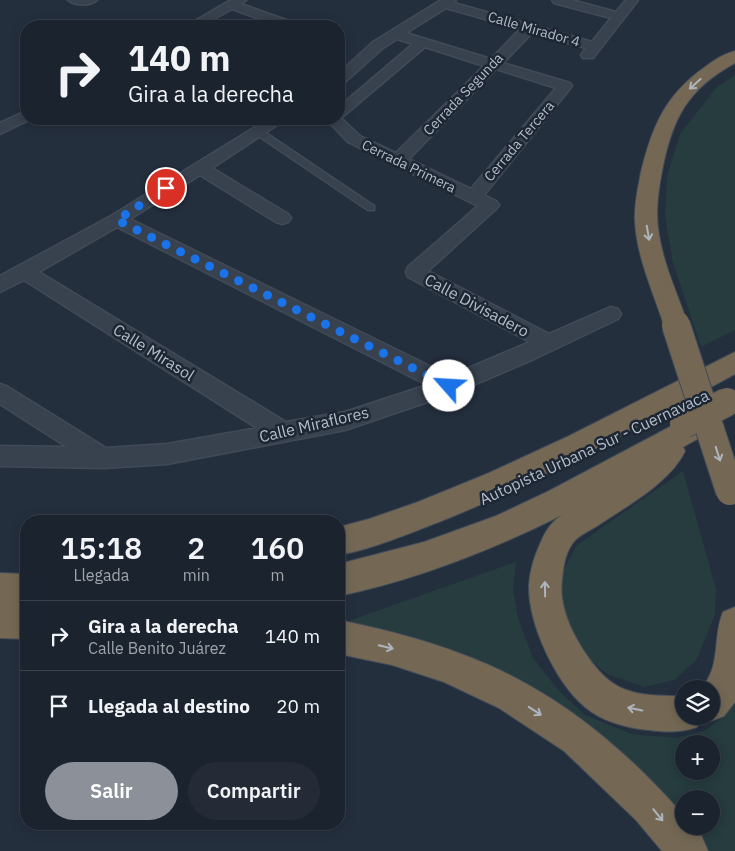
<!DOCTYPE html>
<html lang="es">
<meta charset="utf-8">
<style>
:root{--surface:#1b232e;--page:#242b36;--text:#f1f3f6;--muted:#a0a4aa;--line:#39404a;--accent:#8c9099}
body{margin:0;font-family:"IBM Plex Sans",sans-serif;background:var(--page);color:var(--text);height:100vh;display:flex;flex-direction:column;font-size:19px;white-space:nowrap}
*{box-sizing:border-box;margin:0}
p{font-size:16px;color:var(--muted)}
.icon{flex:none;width:28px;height:28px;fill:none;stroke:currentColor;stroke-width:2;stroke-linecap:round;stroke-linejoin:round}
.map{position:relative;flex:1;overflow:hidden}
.sheet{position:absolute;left:20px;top:515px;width:325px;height:315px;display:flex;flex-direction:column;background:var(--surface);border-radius:20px;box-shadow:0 2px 12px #0003,0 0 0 1px var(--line)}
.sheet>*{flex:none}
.guide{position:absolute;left:20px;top:20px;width:325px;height:105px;border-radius:20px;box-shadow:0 2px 12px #0003,0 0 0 1px var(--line);background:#1b232e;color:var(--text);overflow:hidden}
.controls{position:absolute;left:675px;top:680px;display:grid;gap:10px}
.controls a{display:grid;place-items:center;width:45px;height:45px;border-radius:50%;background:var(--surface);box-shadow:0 2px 12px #0003,0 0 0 1px var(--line);font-size:25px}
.pin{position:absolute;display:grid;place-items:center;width:42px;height:42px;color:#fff;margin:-21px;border:2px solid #fff;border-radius:50%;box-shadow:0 1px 5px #0007}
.me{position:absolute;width:55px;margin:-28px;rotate:296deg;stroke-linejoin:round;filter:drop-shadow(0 0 4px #0008)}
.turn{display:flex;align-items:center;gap:18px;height:105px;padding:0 25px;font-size:22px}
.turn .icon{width:65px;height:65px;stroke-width:2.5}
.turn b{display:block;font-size:35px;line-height:42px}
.eta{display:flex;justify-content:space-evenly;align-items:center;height:85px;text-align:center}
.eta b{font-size:30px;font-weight:600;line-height:35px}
.action{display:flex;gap:10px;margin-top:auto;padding:10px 25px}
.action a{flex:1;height:58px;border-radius:30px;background:var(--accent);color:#fff;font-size:20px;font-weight:600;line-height:58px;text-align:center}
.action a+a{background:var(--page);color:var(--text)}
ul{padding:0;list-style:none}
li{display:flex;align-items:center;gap:15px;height:70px;padding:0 25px;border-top:1px solid var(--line)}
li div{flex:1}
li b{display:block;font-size:19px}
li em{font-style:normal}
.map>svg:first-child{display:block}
.green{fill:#263c3f;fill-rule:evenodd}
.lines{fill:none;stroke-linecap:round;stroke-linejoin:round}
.service-casing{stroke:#414a57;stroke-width:3}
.minor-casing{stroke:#414a57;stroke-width:3}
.motorway-casing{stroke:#434c59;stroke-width:2}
.service{fill:#38414e;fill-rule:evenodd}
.minor{fill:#38414e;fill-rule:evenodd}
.motorway{fill:#746855;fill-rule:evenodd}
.motorway-bridge-casing{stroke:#434c59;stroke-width:30;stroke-linecap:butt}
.motorway-bridge{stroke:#746855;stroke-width:28}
.oneway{stroke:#aeb4bd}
.route{stroke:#1a73e8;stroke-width:9;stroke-dasharray:0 16.2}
.labels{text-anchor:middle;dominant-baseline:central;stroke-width:5;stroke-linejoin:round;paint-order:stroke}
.far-street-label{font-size:14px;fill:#b4bcc9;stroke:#1d2633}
.street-label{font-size:16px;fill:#b4bcc9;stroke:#1d2633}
</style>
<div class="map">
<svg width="735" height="851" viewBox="0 0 735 851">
<rect width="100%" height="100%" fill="#242f3e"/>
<!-- green -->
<g class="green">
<path d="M735 75V330L701 347 673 263 665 217 667 176 680 134 717 87Z"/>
<path d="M683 471 716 589 715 614 697 659 674 680 644 687 607 674 582 654 561 621 558 580 577 545Z"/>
<path d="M516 562 513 589 518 618 533 658 560 692 585 715 631 734 676 738 706 730 727 713 735 697V851H702L524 688 468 656 385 631 351 626V620ZM684 744H711V771H684ZM684 799H711V826H684Z"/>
</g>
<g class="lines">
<!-- service casing -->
<g class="service-casing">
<path id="service" d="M254 129H260L374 206V210H368L254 133Z"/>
</g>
<!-- minor casing -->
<g class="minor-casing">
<g id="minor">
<path d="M68 0H97C91 6 74 6 68 0Z"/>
<path d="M231 0H246L241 4 295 23 296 26H279L232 9 201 26H186Z"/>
<path d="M441 0H456L454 3 592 42 611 18 554 3 552 0H572L616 12 626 0H638L593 58H583L581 55 586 48 532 33 503 63 570 83 572 86 484 195 496 201 499 205 496 209 428 271 549 334 611 307 618 309 621 314 618 319 534 359 457 392 345 430 167 464 103 468 0 466V446L67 447 0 404V384L8 387 106 448 167 444 257 428 24 280 0 292V276L111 216 268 119H286L212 168 288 214 291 218 288 222 282 224 276 222 200 175 130 219 450 376 530 342 408 277 406 272 408 267 478 206 348 142 326 119H339V107L413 44 397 39 383 48 344 83 339 84V73L373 42ZM446 8 520 29 491 59 406 33ZM425 47 484 66 396 153 360 136 341 118ZM496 69 556 88 471 189 409 159ZM117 227 427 385 345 412 286 422 39 272Z"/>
<path d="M26 111V119H31L0 134V123Z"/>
</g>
</g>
<!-- motorway casing -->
<g class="motorway-casing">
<g id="motorway">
<path d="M735 51V63C687 89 672 119 662 171 658 192 655 213 659 235 664 266 678 295 688 325L685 331 676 334 667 331 664 325C653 292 637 257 635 222 634 205 638 188 641 172 652 127 665 95 705 67 714 60 724 54 735 51Z"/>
<path d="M735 352V374C638 426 542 481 439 522 407 534 373 549 339 555V527L369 519 418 502 489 473 569 436Z"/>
<path d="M709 408 719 411 723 419 719 427 683 447 685 451C670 483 625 507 597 526 589 531 577 536 572 544 565 554 563 568 562 580 559 604 569 627 582 648 611 694 632 696 684 696V716H711V689H700C722 668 712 638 723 612L735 607V702L724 716 711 721 701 717 697 727C681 733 665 732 648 730 627 728 601 721 585 707 555 682 528 623 529 585 530 571 534 557 540 544 545 532 550 523 562 515 492 550 416 580 339 596V564L424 542 496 516 549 491 681 421Z"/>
<path d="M0 573 26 574V639L0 638Z"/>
<path d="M339 620C402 633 468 651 525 683 585 716 639 764 684 816V826H693L702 837 708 851H662L636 820 564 751 499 708 444 682 392 665 339 654Z"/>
</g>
</g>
<!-- service -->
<use href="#service" class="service"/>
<!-- minor -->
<use href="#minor" class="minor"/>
<!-- motorway -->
<use href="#motorway" class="motorway"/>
<!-- motorway-bridge casing -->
<g class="motorway-bridge-casing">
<g id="motorway-bridge">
<path d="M676 325 730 491"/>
<path d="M684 424 727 402"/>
</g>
</g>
<!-- motorway-bridge -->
<use href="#motorway-bridge" class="motorway-bridge"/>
</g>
<!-- one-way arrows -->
<defs><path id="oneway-shaft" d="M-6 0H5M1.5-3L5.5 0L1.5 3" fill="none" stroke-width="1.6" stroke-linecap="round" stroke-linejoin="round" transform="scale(1.25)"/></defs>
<g class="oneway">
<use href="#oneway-shaft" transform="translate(695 84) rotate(138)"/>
<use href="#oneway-shaft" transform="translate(648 233) rotate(80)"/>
<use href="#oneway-shaft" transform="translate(718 454) rotate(72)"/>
<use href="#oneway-shaft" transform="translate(545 589) rotate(-91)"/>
<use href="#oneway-shaft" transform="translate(386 647) rotate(14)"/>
<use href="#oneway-shaft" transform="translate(635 709) rotate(-168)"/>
<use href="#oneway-shaft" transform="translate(535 711) rotate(33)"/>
<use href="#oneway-shaft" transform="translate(658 815) rotate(51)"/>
</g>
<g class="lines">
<!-- route -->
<path class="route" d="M166 188 117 220 449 386"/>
</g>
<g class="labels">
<!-- far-street labels -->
<g class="far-street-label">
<text transform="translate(534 29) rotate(16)">Calle Mirador 4</text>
<text transform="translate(463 94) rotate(-46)">Cerrada Segunda</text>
<text transform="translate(519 141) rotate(-50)">Cerrada Tercera</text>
<text transform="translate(409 166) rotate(26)">Cerrada Primera</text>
</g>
<!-- street labels -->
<g class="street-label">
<text transform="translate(477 305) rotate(28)">Calle Divisadero</text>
<text transform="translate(154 352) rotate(32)">Calle Mirasol</text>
<text transform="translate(314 424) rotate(-13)">Calle Miraflores</text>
<text transform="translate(594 447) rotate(-25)">Autopista Urbana Sur - Cuernavaca</text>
</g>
</g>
</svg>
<div class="controls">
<a><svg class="icon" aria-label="layers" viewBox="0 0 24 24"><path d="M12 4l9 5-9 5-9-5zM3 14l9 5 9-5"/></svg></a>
<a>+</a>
<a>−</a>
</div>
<div class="pin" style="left:166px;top:188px;background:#d93025"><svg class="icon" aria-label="arrive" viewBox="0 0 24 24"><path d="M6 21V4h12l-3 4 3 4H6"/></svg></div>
<svg class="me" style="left:449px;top:386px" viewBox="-20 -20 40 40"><circle r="19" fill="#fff"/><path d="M0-13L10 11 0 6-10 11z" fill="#1a73e8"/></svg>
<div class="guide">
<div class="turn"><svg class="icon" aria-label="right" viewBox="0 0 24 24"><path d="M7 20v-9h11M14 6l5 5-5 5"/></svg><div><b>140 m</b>Gira a la derecha</div></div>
</div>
<section class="sheet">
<div class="eta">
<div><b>15:18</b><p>Llegada</p></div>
<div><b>2</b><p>min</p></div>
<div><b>160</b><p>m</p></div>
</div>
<ul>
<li><svg class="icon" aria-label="right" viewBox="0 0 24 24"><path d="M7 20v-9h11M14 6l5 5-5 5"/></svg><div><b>Gira a la derecha</b><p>Calle Benito Juárez</p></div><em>140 m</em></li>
<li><svg class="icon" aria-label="arrive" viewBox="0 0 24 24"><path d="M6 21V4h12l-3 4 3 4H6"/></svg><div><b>Llegada al destino</b></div><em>20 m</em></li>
</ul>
<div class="action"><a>Salir</a><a>Compartir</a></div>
</section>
</div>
